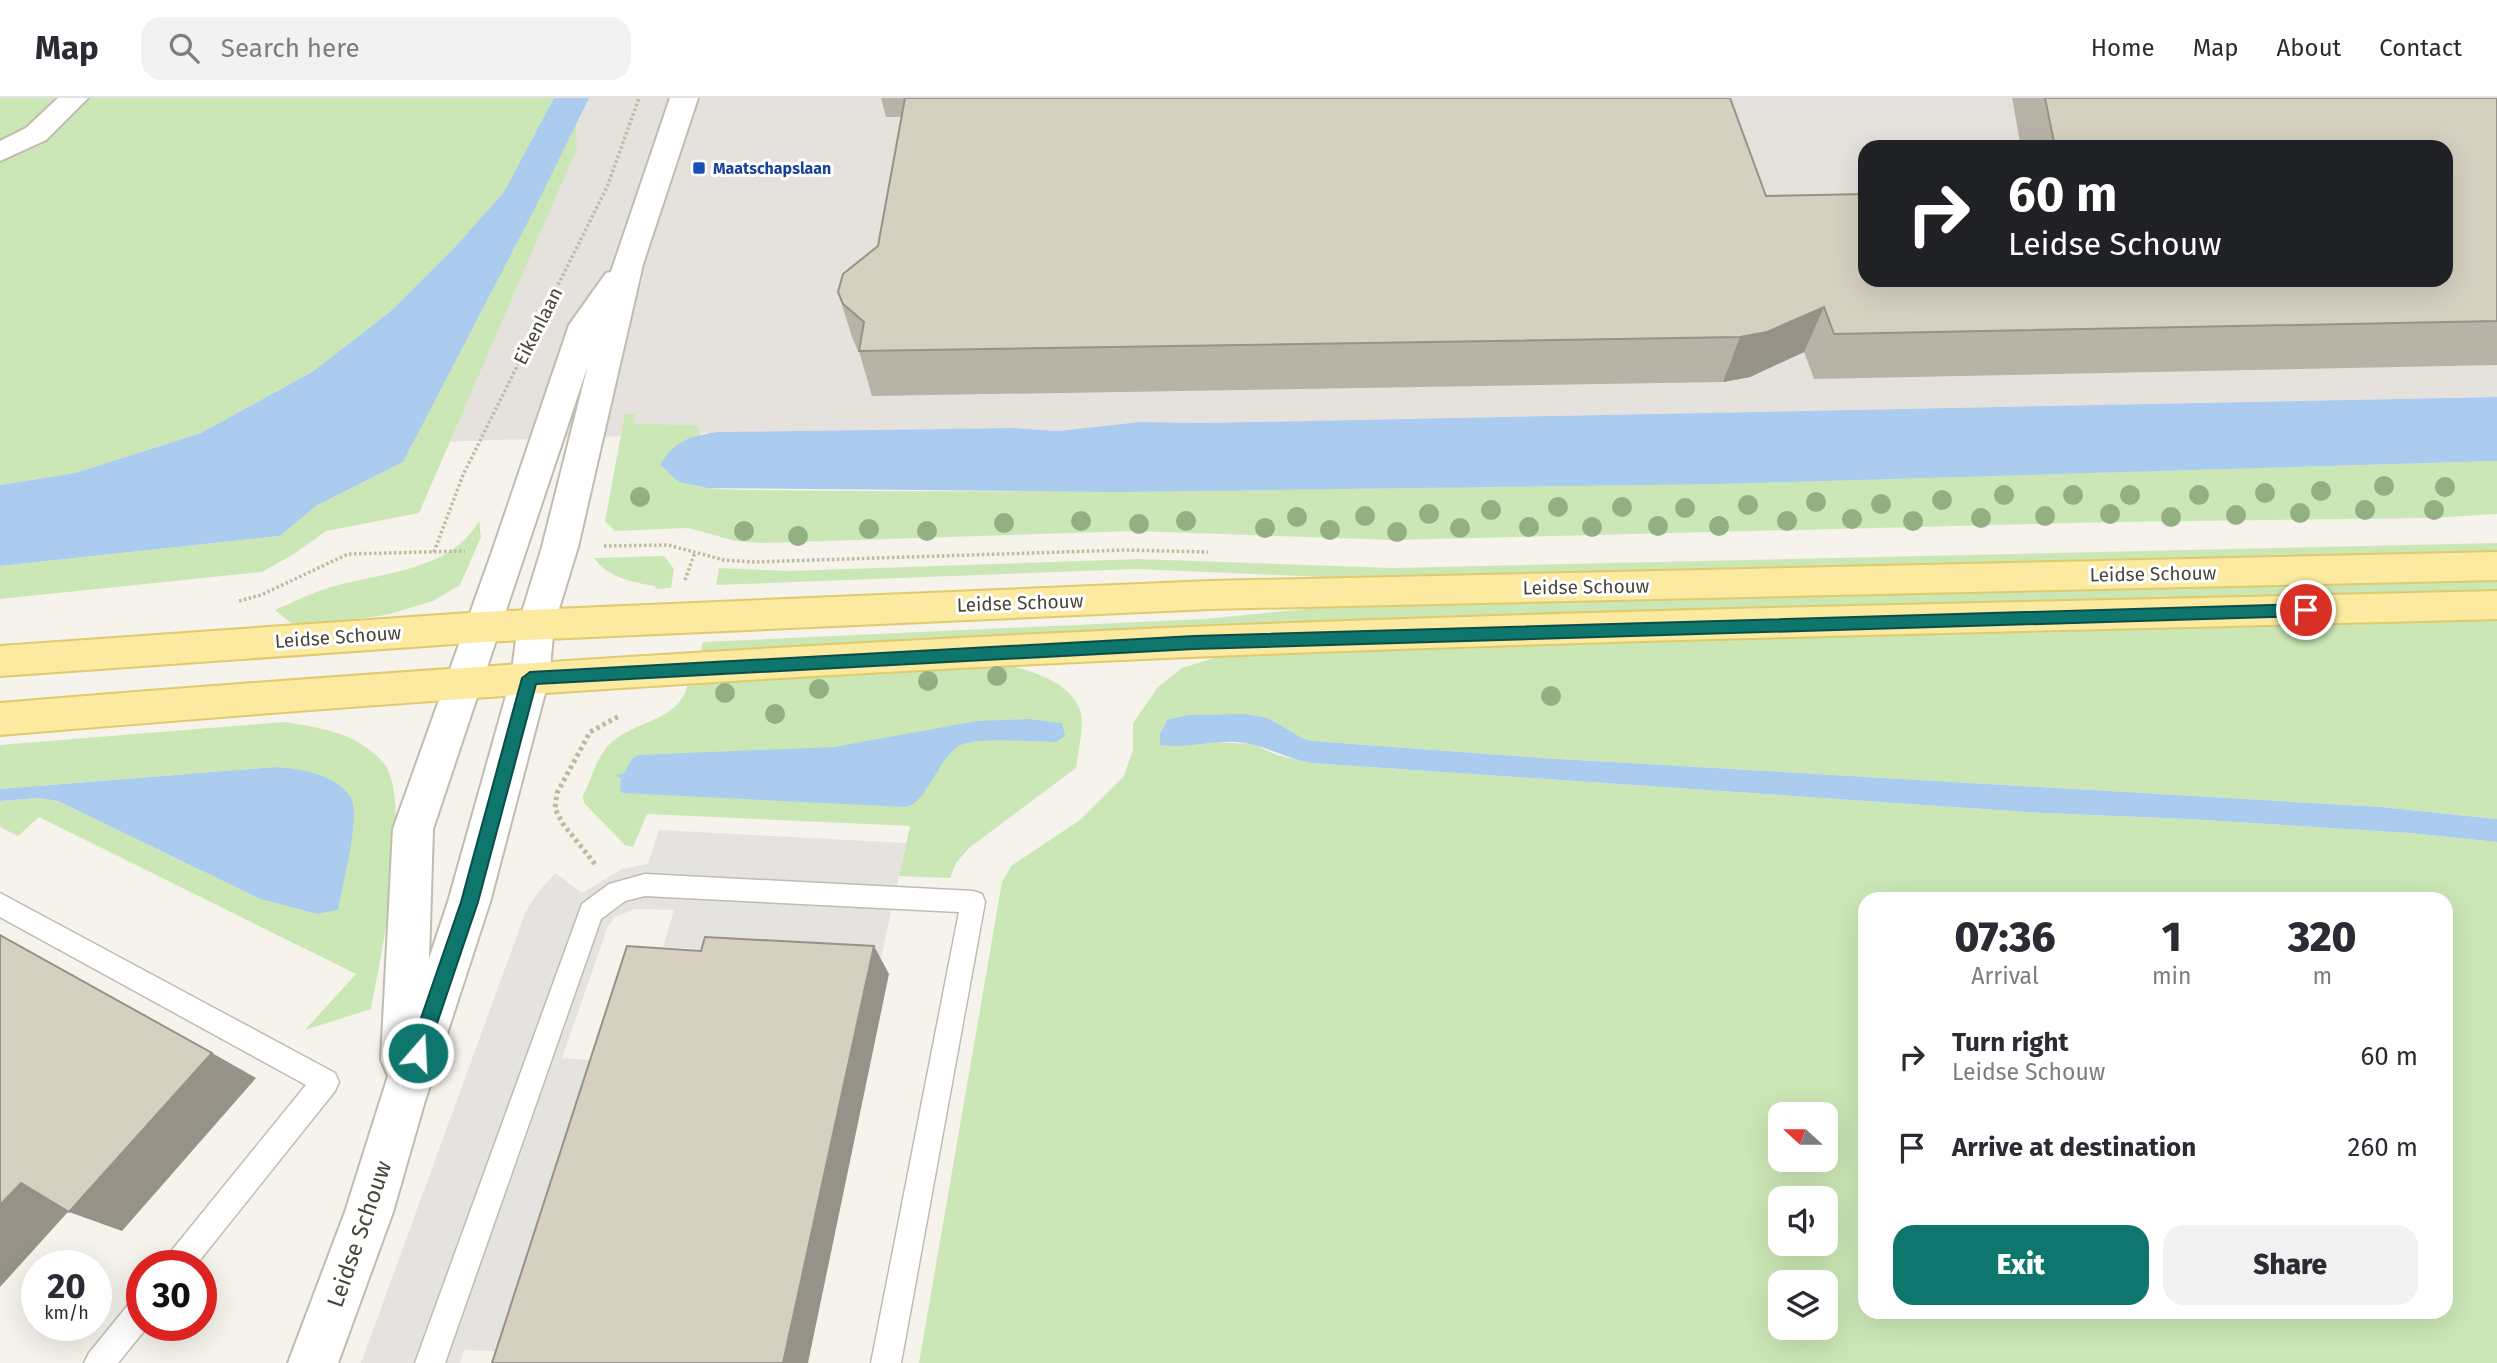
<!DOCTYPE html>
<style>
:root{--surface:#fff;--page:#f2f2f3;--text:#2b2b33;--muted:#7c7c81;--line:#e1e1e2;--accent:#0f766e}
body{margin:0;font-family:"Fira Sans",sans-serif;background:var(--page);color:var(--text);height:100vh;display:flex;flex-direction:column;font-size:26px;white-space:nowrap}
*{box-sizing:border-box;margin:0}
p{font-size:23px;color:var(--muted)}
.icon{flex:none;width:38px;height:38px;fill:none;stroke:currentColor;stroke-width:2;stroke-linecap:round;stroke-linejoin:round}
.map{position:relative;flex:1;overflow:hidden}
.drawer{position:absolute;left:1858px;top:794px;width:595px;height:427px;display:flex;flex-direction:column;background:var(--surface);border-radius:21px;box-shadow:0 7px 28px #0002}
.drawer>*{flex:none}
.banner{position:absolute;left:1858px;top:42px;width:595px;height:147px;border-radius:21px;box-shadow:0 7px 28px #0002;background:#202124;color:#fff;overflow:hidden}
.needle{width:46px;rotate:291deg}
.buttons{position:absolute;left:1768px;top:1004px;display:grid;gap:14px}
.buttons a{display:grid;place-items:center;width:70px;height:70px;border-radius:14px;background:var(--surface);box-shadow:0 7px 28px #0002;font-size:35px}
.speed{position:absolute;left:21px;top:1152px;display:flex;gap:14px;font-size:35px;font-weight:700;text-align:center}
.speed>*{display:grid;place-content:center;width:91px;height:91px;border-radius:50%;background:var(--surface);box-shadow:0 7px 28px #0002;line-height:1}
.speed small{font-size:18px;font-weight:400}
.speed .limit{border:10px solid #d22;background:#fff;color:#111}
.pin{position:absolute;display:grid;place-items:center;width:60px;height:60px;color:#fff;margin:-30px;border:4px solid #fff;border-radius:50%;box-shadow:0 2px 7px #0007}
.me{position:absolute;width:77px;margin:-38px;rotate:19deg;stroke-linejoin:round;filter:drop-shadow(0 0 5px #0008)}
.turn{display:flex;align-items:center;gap:24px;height:147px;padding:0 35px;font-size:32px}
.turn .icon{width:91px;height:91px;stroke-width:2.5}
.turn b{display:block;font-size:49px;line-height:60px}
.eta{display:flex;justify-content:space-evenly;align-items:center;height:119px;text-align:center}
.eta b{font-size:42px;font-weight:800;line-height:49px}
.button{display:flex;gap:14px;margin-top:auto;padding:14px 35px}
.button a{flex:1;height:80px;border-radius:21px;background:var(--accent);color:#fff;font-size:28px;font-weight:800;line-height:80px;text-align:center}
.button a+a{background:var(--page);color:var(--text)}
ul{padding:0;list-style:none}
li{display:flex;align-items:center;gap:21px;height:91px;padding:0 35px}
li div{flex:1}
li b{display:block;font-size:26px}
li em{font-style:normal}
header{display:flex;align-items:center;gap:42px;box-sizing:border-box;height:98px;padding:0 35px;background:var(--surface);border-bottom:2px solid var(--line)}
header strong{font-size:33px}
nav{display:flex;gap:38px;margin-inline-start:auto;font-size:24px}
.search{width:490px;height:63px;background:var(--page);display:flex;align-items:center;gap:18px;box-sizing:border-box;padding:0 24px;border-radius:21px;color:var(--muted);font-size:26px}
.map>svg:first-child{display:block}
.industrial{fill:#e5e2dd;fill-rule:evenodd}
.green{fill:#cce7b6;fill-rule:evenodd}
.parking{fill:#e4e3df}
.water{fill:#abccef}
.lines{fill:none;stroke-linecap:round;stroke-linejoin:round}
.service-casing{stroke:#c0bcae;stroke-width:3}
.minor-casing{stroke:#c0bcae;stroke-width:4}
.primary-casing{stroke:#e0ca6e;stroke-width:4}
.path-far1{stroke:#c2b9a0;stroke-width:3.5;stroke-dasharray:2.5 2.5;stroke-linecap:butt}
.path{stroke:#c2b9a0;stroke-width:5;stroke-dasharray:3.5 3.5;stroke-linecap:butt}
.service{fill:#fff;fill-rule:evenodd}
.minor{fill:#fff;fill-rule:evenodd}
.primary{fill:#fbea9f;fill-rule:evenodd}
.tree{fill:#93b082}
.wall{fill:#b8b3a6}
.shaded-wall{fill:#969287}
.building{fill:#d6d0c1;stroke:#969287;stroke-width:2}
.route{fill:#0f766e;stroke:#0a4d48;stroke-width:2}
.transit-dot{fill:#1a4fb4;stroke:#fff;stroke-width:2.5}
.labels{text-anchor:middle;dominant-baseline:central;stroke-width:6;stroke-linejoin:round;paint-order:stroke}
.far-transit-label{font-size:16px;font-weight:bold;fill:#164399;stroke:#fff;text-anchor:start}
.street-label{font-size:19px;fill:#494539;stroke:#fff}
.near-street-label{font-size:23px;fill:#494539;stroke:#fff}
</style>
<header>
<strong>Map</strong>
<div class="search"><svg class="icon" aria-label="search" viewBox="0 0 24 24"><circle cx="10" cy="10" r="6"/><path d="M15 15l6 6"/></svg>Search here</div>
<nav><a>Home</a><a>Map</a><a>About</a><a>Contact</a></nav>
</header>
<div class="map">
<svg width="2497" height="1265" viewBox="0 0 2497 1265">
<rect width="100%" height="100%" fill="#f5f3eb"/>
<!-- industrial -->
<path class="industrial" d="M554 0H2497V299L1203 325 1140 324 1058 333 1014 330 744 334 283 349ZM1866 49H2446V182H1866Z"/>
<!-- green -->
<g class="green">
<path d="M0 0H554L504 94 456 148 391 213 312 274 201 335 75 375 0 387Z"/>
<path d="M576 25 577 50 419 415 326 433 294 456 262 474 0 501V468L280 438 316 408 403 364Z"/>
<path d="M625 316H635L634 326 697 327 700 337 693 339 660 367C686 393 710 390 743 392 1328 398 1913 380 2497 363V416L2430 420 2114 424 1394 442 1135 433 763 445 736 443 688 430 615 433 605 423Z"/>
<path d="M479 423 481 439 460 487 433 503 386 517 318 526 291 525 275 512C293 504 312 495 331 489 380 475 451 473 479 423Z"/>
<path d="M2497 445V460L1396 482 1136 471 716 487 719 470 789 473 1139 461 1393 470Z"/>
<path d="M664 458 674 471 671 490 656 491 655 488C632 484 608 480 594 460Z"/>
<path d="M2497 481V494L700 557 703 544 1205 521 1345 507Z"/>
<path d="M2497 519V721L2381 709 1543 660 1312 643 1304 641 1268 620 1246 616 1214 644 1252 646 1277 657 1311 665 2043 715 2188 721 2410 735 2497 744V1265H919L1002 784 1011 768 1080 722 1124 678 1133 652V625L1158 589 1182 570 1227 556 1514 545ZM1866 802H2446V1214H1866ZM1780 1017H1825V1062H1780ZM1780 1101H1825V1146H1780ZM1780 1185H1825V1230H1780Z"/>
<path d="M1007 567C1034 573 1074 586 1081 615 1084 631 1078 654 1076 670L969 750 956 765 950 780 899 778 910 728 647 716 633 749 625 747 584 705 583 698C591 682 597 657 611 645 635 622 683 623 688 583Z"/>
<path d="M284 624C321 630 355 634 382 663 415 697 380 864 371 911L305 932 356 876 39 719 18 738 0 729V703L38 700 58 703 260 801 317 816 275 669 0 691V647Z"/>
</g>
<!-- parking -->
<path class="parking" d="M659 732 906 745 881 860 663 849 674 812 635 811 615 819 608 828 562 960 603 963 511 1254 464 1252 460 1265H361L526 813 539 793 555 775 582 795 622 771 648 766Z"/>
<!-- water -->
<g class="water">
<path d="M554 0H589L534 112 403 364 316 408 280 438 0 468V387L75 375 201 335 312 274 391 213 456 148 504 94Z"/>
<path d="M2497 299V363L1716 386 1117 394 707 390 679 384 660 367C675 342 690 338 718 334L1014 330 1058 333 1140 324 1203 325Z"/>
<path d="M1246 616 1268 620 1304 641 1312 643 1543 660 2381 709 2497 721V744L2410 735 2188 721 2043 715 1311 665C1284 660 1263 646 1237 644 1212 642 1185 651 1160 647V636L1167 622 1188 617Z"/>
<path d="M1028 621 1062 625 1065 638 1056 644C1036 644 979 639 963 646 938 656 929 704 906 709L623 695 620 692 621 680 615 678 624 675 633 660 638 657 834 649 977 623Z"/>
<path d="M275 669C301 671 333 675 350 698 362 715 342 789 338 812L317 816 260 801 58 703 38 700 0 703V691Z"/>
</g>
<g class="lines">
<!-- service casing -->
<g class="service-casing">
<g id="service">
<path d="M645 776 973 793 982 796 985 804 901 1265H871L959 814 645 798 625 803 601 821 445 1265H415L582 806 609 786Z"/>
<path d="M0 795 335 975 339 984 335 993 196 1167H164L168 1157 306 987 0 819Z"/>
<path d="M142 1198V1227H149L118 1265H84L89 1255 132 1202Z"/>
</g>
</g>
<!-- minor casing -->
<g class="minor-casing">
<g id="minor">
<path d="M58 0H88L46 42 0 63V43L26 30Z"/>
<path d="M670 0H698L643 166 578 449 554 527 549 580 490 804 424 1006 393 1114 338 1265H288L345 1114 388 978 381 962 393 731 493 451 569 227 606 175 611 174ZM588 267 542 449 518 527 511 580 448 804 429 861 433 731Z"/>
</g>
</g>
<!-- primary casing -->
<g class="primary-casing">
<g id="primary">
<path d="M2497 454V482L1210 511 483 544 0 578V548L483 514 1210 483Z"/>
<path d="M2497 493V521C2053 533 1609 541 1166 560 777 577 388 604 0 637V605C388 573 777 547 1166 530 1609 511 2053 504 2497 493Z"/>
</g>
</g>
<!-- path-far1 -->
<g class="path-far1">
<path d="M547 209 607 89 639 0"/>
<path d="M604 448 668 447 724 462 754 464 1124 452 1208 454"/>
<path d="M434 454 463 377 541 220"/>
<path d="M685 482 695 454"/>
<path d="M239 503 261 497 348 456 465 453"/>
</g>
<!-- path -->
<path class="path" d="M595 766 563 726 555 711 557 695 590 634 619 618"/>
<!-- service -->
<use href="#service" class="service"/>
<!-- minor -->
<use href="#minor" class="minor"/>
<!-- primary -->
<use href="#primary" class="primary"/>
</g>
<!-- trees -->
<g class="tree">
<circle cx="2384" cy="388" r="10"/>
<circle cx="2445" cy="389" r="10"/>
<circle cx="2321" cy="393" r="10"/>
<circle cx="2265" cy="395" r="10"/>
<circle cx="2004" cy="397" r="10"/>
<circle cx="2073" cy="397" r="10"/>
<circle cx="2130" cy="397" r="10"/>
<circle cx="2199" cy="397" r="10"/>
<circle cx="640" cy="399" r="10"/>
<circle cx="1942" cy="402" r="10"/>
<circle cx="1816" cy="404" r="10"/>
<circle cx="1881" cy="406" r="10"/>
<circle cx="1748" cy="407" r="10"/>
<circle cx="1558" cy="409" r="10"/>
<circle cx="1622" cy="409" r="10"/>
<circle cx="1685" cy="410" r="10"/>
<circle cx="1491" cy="412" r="10"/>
<circle cx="2365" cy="412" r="10"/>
<circle cx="2434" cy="412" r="10"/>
<circle cx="2300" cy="415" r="10"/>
<circle cx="1429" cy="416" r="10"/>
<circle cx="2110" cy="416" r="10"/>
<circle cx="2236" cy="417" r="10"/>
<circle cx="1365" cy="418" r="10"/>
<circle cx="2045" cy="418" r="10"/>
<circle cx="1297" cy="419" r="10"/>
<circle cx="2171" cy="419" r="10"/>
<circle cx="1981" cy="420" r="10"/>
<circle cx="1852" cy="421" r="10"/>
<circle cx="1081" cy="423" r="10"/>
<circle cx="1186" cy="423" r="10"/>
<circle cx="1787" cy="423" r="10"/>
<circle cx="1913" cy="423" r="10"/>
<circle cx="1004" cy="425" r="10"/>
<circle cx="1139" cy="426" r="10"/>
<circle cx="1658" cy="428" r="10"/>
<circle cx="1719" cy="428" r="10"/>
<circle cx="1529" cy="429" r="10"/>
<circle cx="1592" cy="429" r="10"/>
<circle cx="1265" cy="430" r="10"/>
<circle cx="1460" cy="430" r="10"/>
<circle cx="869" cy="431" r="10"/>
<circle cx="1330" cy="432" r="10"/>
<circle cx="744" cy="433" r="10"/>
<circle cx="927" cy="433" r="10"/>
<circle cx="1397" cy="434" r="10"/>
<circle cx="798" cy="438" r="10"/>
<circle cx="997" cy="578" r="10"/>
<circle cx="928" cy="583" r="10"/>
<circle cx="819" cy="591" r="10"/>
<circle cx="725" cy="595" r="10"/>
<circle cx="1551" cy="598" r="10"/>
<circle cx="775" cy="616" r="10"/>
</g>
<!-- wall -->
<path class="wall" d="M881 0H1730L1766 98 1866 182 2446 49H2021L2012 0H2497V267L1814 281 1804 254 1750 279 1723 284 872 298 859 253 857 251 852 239 838 194 878 148 902 19H886Z"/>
<!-- shaded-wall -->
<g class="shaded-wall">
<path d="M1824 209 1804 254 1750 279 1723 284 1740 239Z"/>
<path d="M874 848 889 876 808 1265H783Z"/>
<path d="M212 955 256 980 122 1133 69 1114Z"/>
<path d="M21 1085 76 1105 0 1189V1107Z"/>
</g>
<!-- building -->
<g class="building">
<path d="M905 0H1730L1766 98 1866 96V182H2446V49H2055L2045 0H2497V223L1834 236 1824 209 1767 234 1740 239 859 253 864 224 843 206 838 194 843 176 878 148Z"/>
<path d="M0 837 212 955 69 1114 21 1085 0 1107Z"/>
<path d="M705 839 874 848 783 1265H492L627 848 701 853Z"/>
</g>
<!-- route -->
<path class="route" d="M2306 506 2314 512 2306 518 1194 551 536 586 478 804 427 955 425 961 418 964 412 961 409 955 461 804 522 580 530 574 1194 538Z"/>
<!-- markers -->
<rect class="transit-dot" x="692" y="63" width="14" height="14" rx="3.5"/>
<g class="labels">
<!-- far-transit labels -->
<g class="far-transit-label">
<text x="713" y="70">Maatschapslaan</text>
</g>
<!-- street labels -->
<g class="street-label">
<text transform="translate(538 228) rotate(-63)">Eikenlaan</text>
<text transform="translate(2153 476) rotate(-1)">Leidse Schouw</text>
<text transform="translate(1586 489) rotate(-1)">Leidse Schouw</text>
<text transform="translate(1020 505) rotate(-2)">Leidse Schouw</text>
<text transform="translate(338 539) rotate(-4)">Leidse Schouw</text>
</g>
<!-- near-street labels -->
<g class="near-street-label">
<text transform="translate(359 1136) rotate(-71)">Leidse Schouw</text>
</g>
</g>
</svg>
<div class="buttons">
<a><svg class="needle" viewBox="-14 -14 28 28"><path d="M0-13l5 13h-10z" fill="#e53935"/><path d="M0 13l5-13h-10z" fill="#7c7c81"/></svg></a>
<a><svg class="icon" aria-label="sound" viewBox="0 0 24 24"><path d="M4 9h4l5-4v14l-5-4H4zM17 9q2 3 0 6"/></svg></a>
<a><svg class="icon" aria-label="layers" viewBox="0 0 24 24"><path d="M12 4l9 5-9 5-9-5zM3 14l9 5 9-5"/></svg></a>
</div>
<div class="speed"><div>20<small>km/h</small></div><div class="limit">30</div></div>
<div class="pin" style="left:2306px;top:512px;background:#d93025"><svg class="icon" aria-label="arrive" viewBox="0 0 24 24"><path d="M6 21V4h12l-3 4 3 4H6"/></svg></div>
<svg class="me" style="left:418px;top:955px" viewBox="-20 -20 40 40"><circle r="17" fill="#0f766e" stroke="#fff" stroke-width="3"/><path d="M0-11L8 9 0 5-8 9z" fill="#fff"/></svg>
<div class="banner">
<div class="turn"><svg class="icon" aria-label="right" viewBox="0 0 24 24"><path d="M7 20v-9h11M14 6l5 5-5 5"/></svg><div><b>60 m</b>Leidse Schouw</div></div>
</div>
<section class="drawer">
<div class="eta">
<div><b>07:36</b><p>Arrival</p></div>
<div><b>1</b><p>min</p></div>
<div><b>320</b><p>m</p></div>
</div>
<ul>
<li><svg class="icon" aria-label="right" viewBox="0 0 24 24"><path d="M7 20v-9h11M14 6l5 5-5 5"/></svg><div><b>Turn right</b><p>Leidse Schouw</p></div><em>60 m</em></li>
<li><svg class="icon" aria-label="arrive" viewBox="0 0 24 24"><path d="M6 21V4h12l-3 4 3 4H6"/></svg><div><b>Arrive at destination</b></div><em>260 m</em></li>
</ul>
<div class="button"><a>Exit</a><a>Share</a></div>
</section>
</div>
